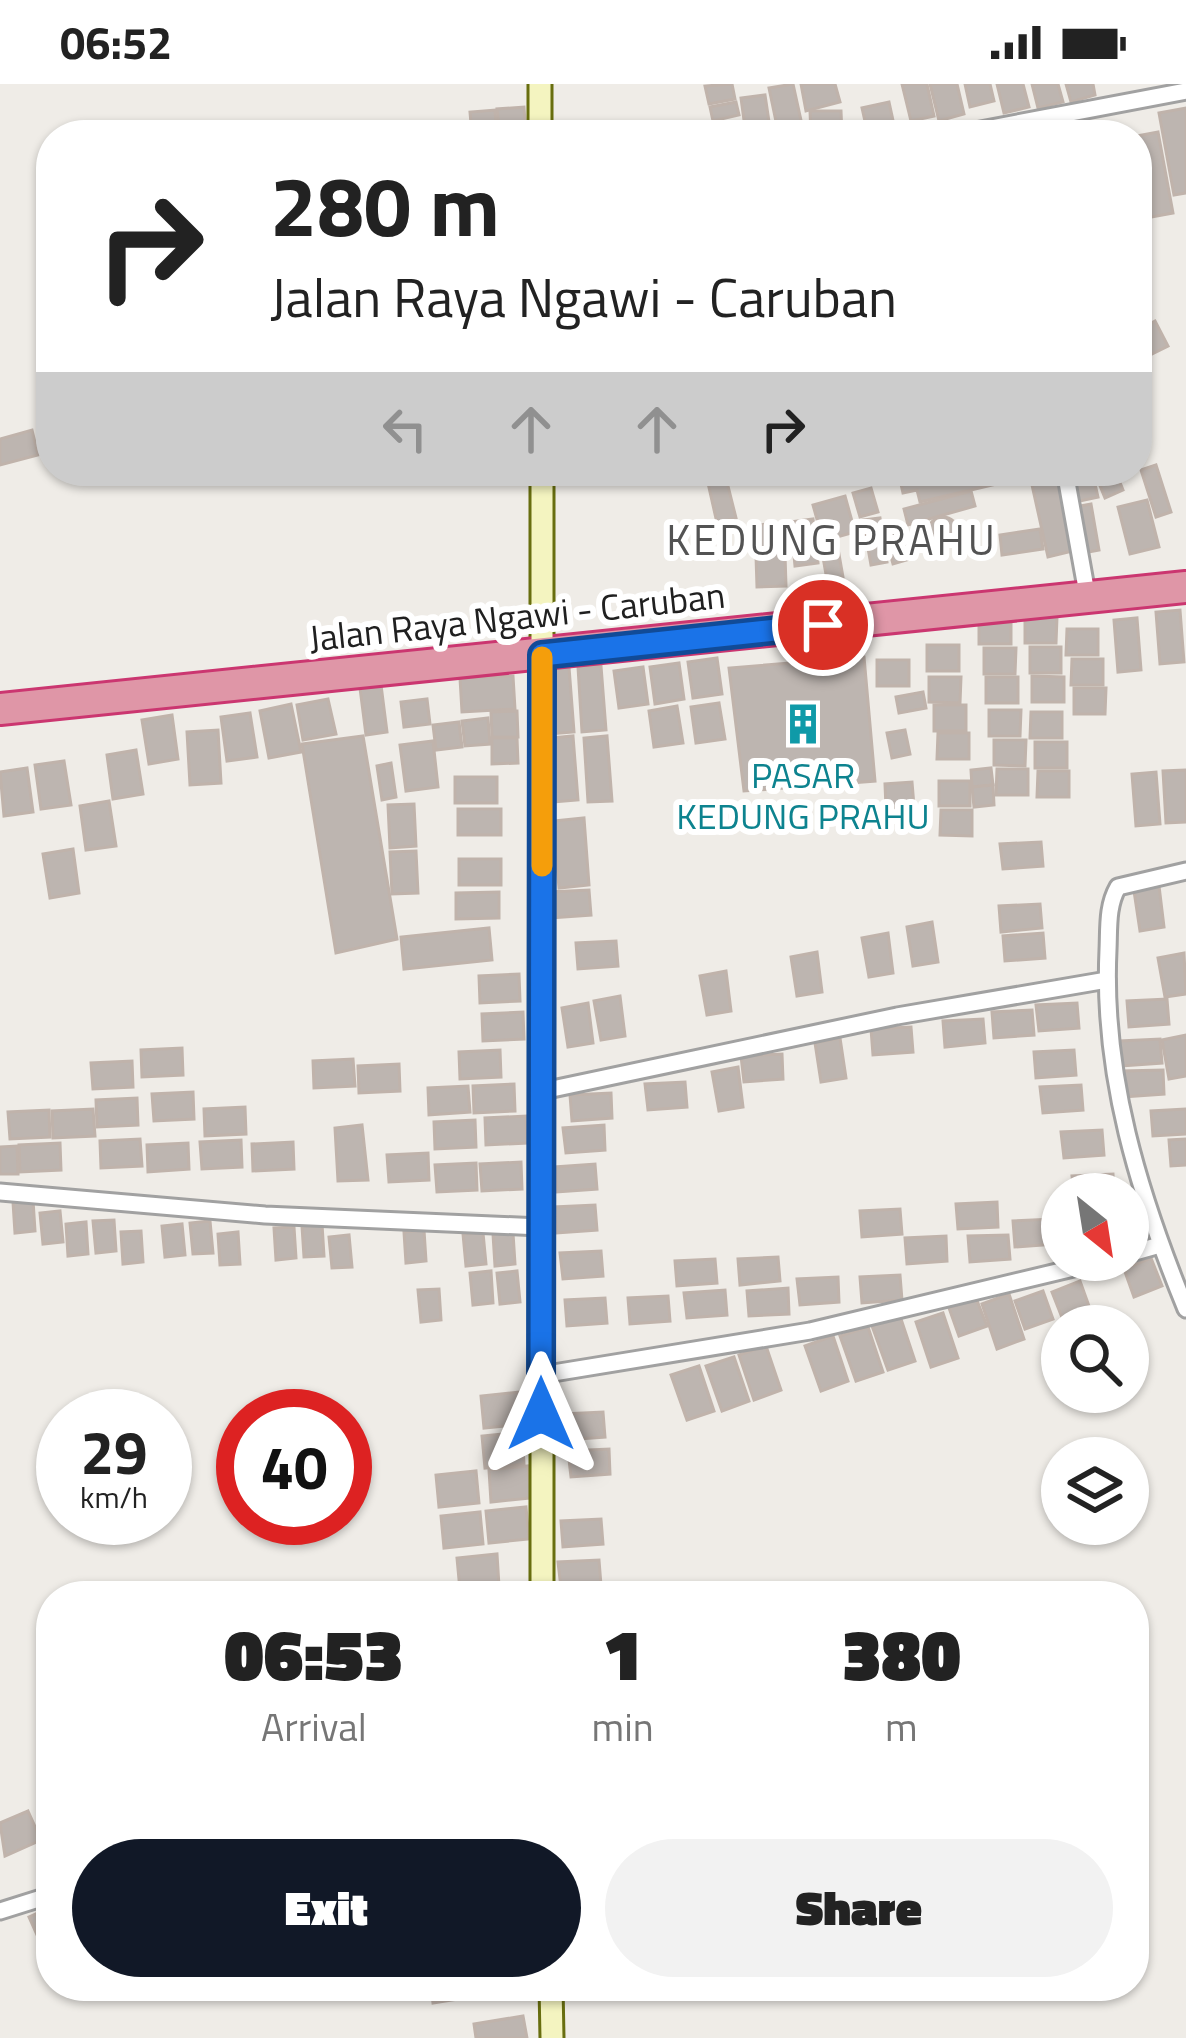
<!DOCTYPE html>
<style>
:root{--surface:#fff;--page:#f2f2f2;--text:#222;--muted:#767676;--accent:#111827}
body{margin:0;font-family:"Titillium Web",sans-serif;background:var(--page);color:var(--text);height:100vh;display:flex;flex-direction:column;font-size:45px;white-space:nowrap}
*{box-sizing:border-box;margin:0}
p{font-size:39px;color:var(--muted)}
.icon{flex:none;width:66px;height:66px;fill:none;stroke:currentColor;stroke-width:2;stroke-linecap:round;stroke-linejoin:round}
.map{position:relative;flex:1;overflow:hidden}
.details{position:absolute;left:36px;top:1497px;width:1113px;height:420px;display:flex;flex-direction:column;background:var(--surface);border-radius:48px;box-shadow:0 3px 9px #0004}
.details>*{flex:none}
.banner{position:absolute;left:36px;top:36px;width:1116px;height:366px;border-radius:48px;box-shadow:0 3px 9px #0004;background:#fff;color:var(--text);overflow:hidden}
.needle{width:78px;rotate:150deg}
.controls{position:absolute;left:1041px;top:1089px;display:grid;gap:24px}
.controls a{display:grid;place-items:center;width:108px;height:108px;border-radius:50%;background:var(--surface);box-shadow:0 3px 9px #0004;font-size:60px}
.speed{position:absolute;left:36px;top:1305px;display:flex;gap:24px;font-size:60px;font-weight:700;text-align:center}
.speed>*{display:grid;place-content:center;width:156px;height:156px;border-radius:50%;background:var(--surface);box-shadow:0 3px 9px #0004;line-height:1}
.speed small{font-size:30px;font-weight:400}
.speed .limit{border:18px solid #d22;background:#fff;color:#111}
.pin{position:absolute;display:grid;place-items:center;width:102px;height:102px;color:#fff;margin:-51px;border:6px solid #fff;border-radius:50%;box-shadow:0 3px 12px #0007}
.me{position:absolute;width:132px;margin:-66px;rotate:0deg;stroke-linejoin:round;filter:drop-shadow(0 0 9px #0008)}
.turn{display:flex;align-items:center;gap:42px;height:252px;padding:0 36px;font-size:54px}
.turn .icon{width:156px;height:156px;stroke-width:2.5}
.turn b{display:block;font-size:84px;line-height:102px}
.lanes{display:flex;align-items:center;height:114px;padding:0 36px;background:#0003;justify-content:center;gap:60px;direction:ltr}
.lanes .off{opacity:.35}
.eta{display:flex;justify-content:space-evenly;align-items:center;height:204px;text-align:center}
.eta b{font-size:72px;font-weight:800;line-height:84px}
.action{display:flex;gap:24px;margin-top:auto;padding:24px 36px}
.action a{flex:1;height:138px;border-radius:72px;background:var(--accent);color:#fff;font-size:48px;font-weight:800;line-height:138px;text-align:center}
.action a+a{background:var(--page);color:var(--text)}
.status{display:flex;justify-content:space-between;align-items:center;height:84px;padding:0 60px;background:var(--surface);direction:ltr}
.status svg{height:33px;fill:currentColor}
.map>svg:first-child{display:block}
.building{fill:#bdb5b0;stroke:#c0b3ab;stroke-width:3}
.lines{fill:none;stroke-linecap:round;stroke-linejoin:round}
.street-casing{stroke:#a1a1a1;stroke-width:21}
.secondary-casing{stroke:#686e0f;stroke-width:27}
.highway-casing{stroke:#cb3670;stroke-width:36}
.street{stroke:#fff;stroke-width:15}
.secondary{stroke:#f4f4c0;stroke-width:21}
.highway{stroke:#df96a7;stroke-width:30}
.route-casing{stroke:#114b97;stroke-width:30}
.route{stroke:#1a73e8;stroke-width:21}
.slow{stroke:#f59e0b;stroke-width:21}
.labels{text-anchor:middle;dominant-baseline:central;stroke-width:12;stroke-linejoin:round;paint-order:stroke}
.street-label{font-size:36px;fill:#202020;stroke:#fff}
.culture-label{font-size:36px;fill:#0d838f;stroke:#fff}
.quarter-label{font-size:42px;letter-spacing:3px;fill:#535353;stroke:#fff}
</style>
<div class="status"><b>06:52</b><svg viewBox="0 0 49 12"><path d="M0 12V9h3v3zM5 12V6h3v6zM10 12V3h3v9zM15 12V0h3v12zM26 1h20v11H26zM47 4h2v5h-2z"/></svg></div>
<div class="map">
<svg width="1186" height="1954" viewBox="0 0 1186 1954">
<rect width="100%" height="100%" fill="#efece7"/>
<!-- building -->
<g class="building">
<path d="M732 0 735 15 709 20 705 2Z"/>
<path d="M793 0 802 41 778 47 769 4Z"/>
<path d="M801 0H835L840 18 806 27Z"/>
<path d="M902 0H927L934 32 911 37Z"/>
<path d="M930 0H957L964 30 939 37Z"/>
<path d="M965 0H990L994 17 970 23Z"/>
<path d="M997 0H1023L1029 23 1004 29Z"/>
<path d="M1032 0H1058L1063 18 1038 24Z"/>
<path d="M1066 0H1093L1095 11 1071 18Z"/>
<path d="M765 11 771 51H746L741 14Z"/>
<path d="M736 18 739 31 713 37 710 23Z"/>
<path d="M889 18 894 41 867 46 862 24Z"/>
<path d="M524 23 526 51H500L497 25Z"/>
<path d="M1186 24V109L1174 111 1159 29Z"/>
<path d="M495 26 497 50 472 51 470 28Z"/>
<path d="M810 27H841L842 51H811Z"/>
<path d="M1158 48 1173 129 1146 134 1137 52Z"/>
<path d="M1155 237 1168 262 1148 272 1137 247Z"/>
<path d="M32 346 38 371 0 381V355Z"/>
<path d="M1156 381 1171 428 1156 433 1141 386Z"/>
<path d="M898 387H1058L1077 466 1048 473 1030 392 920 418 917 406 903 409Z"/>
<path d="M1068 387H1092L1098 413 1075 418Z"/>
<path d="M1094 387H1126L1117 391 1123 406 1105 414Z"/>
<path d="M726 394 736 434 717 439 708 399Z"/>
<path d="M871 404 878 428 860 433 853 409Z"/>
<path d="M971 407 975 422 908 441 904 425Z"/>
<path d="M845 412 855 448 823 457 813 421Z"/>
<path d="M1147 416 1159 463 1130 470 1118 423Z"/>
<path d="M1091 420 1099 466 1083 469 1075 423Z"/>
<circle cx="943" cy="448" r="15"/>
<path d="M880 434 887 478 871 481 863 436Z"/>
<path d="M813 435 816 458 793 461 790 438Z"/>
<path d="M784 439 786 502 757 503 755 441Z"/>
<path d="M1040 445 1043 465 1002 471 1000 451Z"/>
<path d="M901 446 910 475 893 480 885 451Z"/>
<path d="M816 458 818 479 795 482 793 461Z"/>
<path d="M837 459 843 493 827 496 821 462Z"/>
<path d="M1180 526 1184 578 1160 580 1156 528Z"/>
<path d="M1025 533H1057L1056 559H1025Z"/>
<rect x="979" y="534" width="32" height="26"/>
<path d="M1137 534 1141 586 1118 588 1114 536Z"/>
<path d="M1067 545H1098V571H1066Z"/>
<rect x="927" y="561" width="32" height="26"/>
<rect x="1030" y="563" width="31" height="26"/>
<path d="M984 564H1016L1015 590H984Z"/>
<path d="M864 573 875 697 744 707 729 584Z"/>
<path d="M717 574 722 610 693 614 688 578Z"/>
<path d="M1072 575H1103V601H1071Z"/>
<rect x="877" y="576" width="32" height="26"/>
<path d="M679 579 684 615 655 620 650 583Z"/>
<path d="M601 582 606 646 582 648 578 583Z"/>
<path d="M569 583 574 648 550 650 546 585Z"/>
<path d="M643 583 648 620 619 624 614 587Z"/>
<path d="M513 592 515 625 462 628 460 594Z"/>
<path d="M1032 592 1064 593V618H1032Z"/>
<path d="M929 593H961L960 619 929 618Z"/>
<rect x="986" y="593" width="32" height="26"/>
<path d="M381 601 387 648 366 651 360 604Z"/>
<path d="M1074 604H1106L1105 630H1074Z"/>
<path d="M923 608 926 624 899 629 896 613Z"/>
<path d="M328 615 336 650 303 656 297 621Z"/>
<path d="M427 615 430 640 404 643 401 618Z"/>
<path d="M719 619 725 655 696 659 691 623Z"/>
<path d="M291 620 301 668 269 674 260 627Z"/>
<rect x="934" y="621" width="32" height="26"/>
<path d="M677 622 683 659 654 663 649 627Z"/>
<path d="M989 626H1021L1020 652H989Z"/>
<path d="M517 627 518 653H492L491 628Z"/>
<path d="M1031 628H1062V654H1030Z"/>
<path d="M250 629 257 673 227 677 221 633Z"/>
<path d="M172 631 178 675 149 680 142 636Z"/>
<path d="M488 634 490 660 465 662 462 637Z"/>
<path d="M459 638 462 663 436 666 433 641Z"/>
<path d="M218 646 221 699 190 701 187 648Z"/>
<path d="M905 646 910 670 892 674 887 649Z"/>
<path d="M938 649H969V675H937Z"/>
<path d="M363 652 397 855 336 869 302 660Z"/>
<path d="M573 652 578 716 554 718 550 654Z"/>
<path d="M607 652 612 717 588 718 584 654Z"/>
<path d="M492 654H517L518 679 492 680Z"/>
<path d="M994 656H1026L1025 682 994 681Z"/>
<path d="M433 657 438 703 406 707 400 661Z"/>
<rect x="1035" y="658" width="32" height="26"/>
<path d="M136 666 143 710 113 715 107 671Z"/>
<path d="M64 677 71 721 41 725 35 681Z"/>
<path d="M391 679 396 713 382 716 377 682Z"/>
<path d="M27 684 33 728 4 732 0 688Z"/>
<path d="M991 684 993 701 972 703 971 686Z"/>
<path d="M997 685H1028V711H996Z"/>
<path d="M1186 686V738L1166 739 1163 687Z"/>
<path d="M1038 687H1069V713H1037Z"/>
<path d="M1156 688 1160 740 1136 742 1132 690Z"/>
<rect x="455" y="693" width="42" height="26"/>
<rect x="939" y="697" width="31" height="25"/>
<path d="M912 698 914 722 886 724 885 700Z"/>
<path d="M993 701 994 721 974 723 972 703Z"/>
<path d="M109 717 116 762 86 766 80 722Z"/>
<path d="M414 720 416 762 390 764 388 721Z"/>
<rect x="458" y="725" width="43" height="26"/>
<path d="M941 726H972V752L940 751Z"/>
<path d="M584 734 589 801 559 804 553 737Z"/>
<path d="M1041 758 1043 782 1003 785 1000 760Z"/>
<path d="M73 765 79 809 50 814 43 770Z"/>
<path d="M416 767 418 809 392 810 390 768Z"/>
<rect x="459" y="775" width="42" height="26"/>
<path d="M1159 802 1164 843 1140 847 1134 807Z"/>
<path d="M589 806 591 831 551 834 549 808Z"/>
<path d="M499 808V834L456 835V809Z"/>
<path d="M1040 820 1042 844 1001 848 999 822Z"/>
<path d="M932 838 938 878 913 882 907 843Z"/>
<path d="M489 844 492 876 404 885 401 853Z"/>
<path d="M888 849 893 889 869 893 862 854Z"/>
<path d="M1043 849 1045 874 1005 877 1003 852Z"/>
<path d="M616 857 618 882 578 885 576 859Z"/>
<path d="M817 868 822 908 797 912 791 873Z"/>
<path d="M1184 869 1186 910 1165 913 1158 874Z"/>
<path d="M726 887 731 927 707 931 700 892Z"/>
<path d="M519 890 520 917 480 919 479 892Z"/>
<path d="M620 912 625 952 601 956 594 917Z"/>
<path d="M1167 915 1169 940 1129 943 1127 917Z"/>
<path d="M588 919 593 959 568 963 562 924Z"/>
<path d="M1077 919 1079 944 1039 947 1036 921Z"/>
<path d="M1032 926 1034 951 994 954 992 928Z"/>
<path d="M523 928 524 955 483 957 482 930Z"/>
<path d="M983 935 985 959 945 963 943 937Z"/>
<path d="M911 943 913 968 873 971 871 945Z"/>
<path d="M1186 951V992L1169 995 1162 956Z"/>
<path d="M840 954 846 994 821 998 815 959Z"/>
<path d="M1160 955 1162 979 1122 982 1120 957Z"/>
<path d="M182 964 183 991 142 993 141 966Z"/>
<path d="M500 966 501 993 460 995 459 968Z"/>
<path d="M1074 966 1076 991 1036 994 1034 968Z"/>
<path d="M782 970 783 995 744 998 741 972Z"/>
<path d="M353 975 355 1002 314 1004 313 977Z"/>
<path d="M132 977 133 1003 93 1005 91 979Z"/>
<path d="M399 980 400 1007 359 1009 358 982Z"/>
<path d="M738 983 743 1023 719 1027 712 988Z"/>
<path d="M1163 986 1164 1010 1124 1013 1122 987Z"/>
<path d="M685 998 687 1023 648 1026 645 1000Z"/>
<path d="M514 1000 515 1027 474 1029 473 1002Z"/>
<path d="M1081 1001 1083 1026 1043 1029 1040 1003Z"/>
<path d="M468 1002 470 1028 429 1031 428 1004Z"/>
<path d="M193 1008 194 1035 154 1037 152 1010Z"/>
<path d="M611 1009 612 1034 572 1037 570 1011Z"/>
<path d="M137 1014 138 1041 97 1043 96 1016Z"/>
<path d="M245 1023 246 1050 205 1052 204 1025Z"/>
<path d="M93 1025 95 1052 53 1054 52 1027Z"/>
<path d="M1186 1025V1050L1153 1052 1151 1027Z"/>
<path d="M49 1026 50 1053 10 1055 8 1028Z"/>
<path d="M526 1032 527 1059 486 1061 485 1034Z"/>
<path d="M475 1036 476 1063 435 1065 434 1038Z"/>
<path d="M362 1041 368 1096 338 1097 335 1044Z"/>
<path d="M604 1041 605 1066 566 1069 563 1044Z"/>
<path d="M1102 1046 1104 1071 1064 1074 1061 1048Z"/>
<path d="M140 1055 142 1082 101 1084 100 1057Z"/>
<path d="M1186 1055V1081L1171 1082 1169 1056Z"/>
<path d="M241 1056 242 1083 202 1085 200 1058Z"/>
<path d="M293 1058 294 1085 253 1087 252 1060Z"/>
<path d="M60 1059 61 1086 20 1088 19 1061Z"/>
<path d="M188 1059 189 1085 148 1088 147 1061Z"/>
<path d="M17 1062 18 1090H0V1063Z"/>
<path d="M428 1069 429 1096 389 1098 387 1071Z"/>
<path d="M521 1078 522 1105 482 1107 480 1080Z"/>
<path d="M476 1079 477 1106 437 1108 435 1081Z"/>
<path d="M595 1080 597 1105 557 1108 555 1083Z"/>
<path d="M1113 1090 1114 1110H1074L1072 1092Z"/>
<path d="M33 1116 35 1147 15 1149 13 1118Z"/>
<path d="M997 1118 998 1143 958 1145 956 1120Z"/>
<path d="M595 1121 597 1146 557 1149 554 1123Z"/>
<path d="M900 1125 902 1150 862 1153 860 1127Z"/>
<path d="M60 1127 63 1158 43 1160 40 1129Z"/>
<path d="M1053 1135 1055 1160 1015 1163 1013 1137Z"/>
<path d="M114 1136 116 1167 96 1169 93 1137Z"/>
<path d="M210 1137 213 1169 193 1170 190 1139Z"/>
<path d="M86 1138 88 1170 68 1172 66 1140Z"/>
<path d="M182 1140 185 1171 165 1173 162 1142Z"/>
<path d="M322 1140 324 1172 304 1173 302 1142Z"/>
<path d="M294 1143 296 1174 276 1176 274 1144Z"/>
<path d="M424 1146 426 1177 406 1179 404 1148Z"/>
<path d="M141 1147 143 1178 123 1180 121 1148Z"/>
<path d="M238 1148 240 1180 220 1181 218 1150Z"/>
<path d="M483 1149 486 1180 466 1182 463 1150Z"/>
<path d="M513 1149 515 1180 495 1182 493 1150Z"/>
<path d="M349 1151 352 1183 332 1184 329 1153Z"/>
<path d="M1008 1151 1010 1175 970 1178 968 1152Z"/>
<path d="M946 1152 947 1177 907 1180 905 1154Z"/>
<path d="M601 1167 603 1192 563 1195 560 1169Z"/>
<path d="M778 1173 780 1197 740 1201 738 1175Z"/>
<path d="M1151 1174 1162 1202 1134 1213 1124 1185Z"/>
<path d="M715 1175 717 1199 677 1202 675 1177Z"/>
<path d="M491 1187 493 1219 473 1221 470 1189Z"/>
<path d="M517 1187 520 1218 500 1220 497 1189Z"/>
<path d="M900 1191 902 1216 862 1219 860 1193Z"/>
<path d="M838 1193 839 1218 800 1221 797 1195Z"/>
<path d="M1080 1197 1090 1225 1063 1236 1052 1208Z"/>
<path d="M788 1204 789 1230 749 1232 747 1207Z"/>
<path d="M439 1205 441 1236 421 1238 418 1206Z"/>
<path d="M725 1206 727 1231 687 1234 684 1209Z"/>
<path d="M1043 1207 1053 1235 1025 1245 1015 1217Z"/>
<path d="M1009 1210 1024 1255 997 1265 982 1220Z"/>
<path d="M668 1212 670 1237 630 1240 628 1214Z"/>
<path d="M605 1214 607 1239 567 1242 565 1216Z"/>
<path d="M976 1214 987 1242 959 1252 949 1224Z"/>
<path d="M943 1229 958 1274 931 1283 916 1238Z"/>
<path d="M900 1232 915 1277 888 1286 872 1242Z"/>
<path d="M868 1243 883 1288 856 1297 840 1252Z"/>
<path d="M833 1252 848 1297 821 1307 805 1262Z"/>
<path d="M766 1262 781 1306 754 1316 739 1271Z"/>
<path d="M734 1273 749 1317 722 1327 706 1282Z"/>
<path d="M699 1282 714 1327 687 1336 671 1291Z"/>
<path d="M521 1308 524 1340 484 1344 481 1312Z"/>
<path d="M603 1328 605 1353 565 1356 563 1330Z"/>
<path d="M522 1348 524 1380 485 1384 482 1352Z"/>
<path d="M609 1365 610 1390 571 1393 568 1367Z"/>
<path d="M528 1382 531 1414 491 1418 489 1386Z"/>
<path d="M476 1387 479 1419 439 1423 436 1391Z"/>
<path d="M526 1423 529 1455 489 1459 486 1427Z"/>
<path d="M480 1428 483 1460 444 1464 441 1432Z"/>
<path d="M601 1435 603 1460 563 1463 561 1437Z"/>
<path d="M497 1470 499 1502 460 1506 457 1474Z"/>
<path d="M599 1476 601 1501 561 1504 558 1478Z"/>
<path d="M28 1727 41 1756 5 1772 0 1739Z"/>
<path d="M51 1823V1858L42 1862 29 1833Z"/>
<path d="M431 1902H482L483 1911 433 1919Z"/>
<path d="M590 1902H630L631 1912 591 1915Z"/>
<path d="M523 1932 527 1954H476L474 1940Z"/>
</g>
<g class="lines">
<!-- street casing -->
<g class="street-casing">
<g id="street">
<path d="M954 51 1186 7"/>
<path d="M1065 387 1088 515"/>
<path d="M1186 787 1118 803C1107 822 1109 844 1108 866 1102 991 1139 1110 1186 1225"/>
<path d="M538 1008 897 932 1107 896"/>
<path d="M0 1108 265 1131 540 1143"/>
<path d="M1128 1170 1160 1161"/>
<path d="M541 1291 810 1247 1107 1176"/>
<path d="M0 1827 51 1811"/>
</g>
</g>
<!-- secondary casing -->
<g class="secondary-casing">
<g id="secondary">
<path d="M540 51V0"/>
<path d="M542 387V1512"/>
<path d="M551 1902 552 1954"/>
</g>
</g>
<!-- highway casing -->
<g class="highway-casing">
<path id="highway" d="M0 625 1186 503"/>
</g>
<!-- street -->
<use href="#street" class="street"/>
<!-- secondary -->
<use href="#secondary" class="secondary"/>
<!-- highway -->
<use href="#highway" class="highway"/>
</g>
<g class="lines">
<!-- route casing -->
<g class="route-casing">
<path id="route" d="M541 1330 542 571 823 541"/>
</g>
<!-- route -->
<use href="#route" class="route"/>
<!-- slow -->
<path class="slow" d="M542 782V573"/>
</g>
<!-- icons -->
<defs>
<g id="building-bare" transform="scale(3.24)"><path d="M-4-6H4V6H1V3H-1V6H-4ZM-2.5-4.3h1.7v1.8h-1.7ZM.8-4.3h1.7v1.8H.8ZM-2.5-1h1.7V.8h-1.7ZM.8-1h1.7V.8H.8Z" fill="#0f9aa8" stroke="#fff" stroke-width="2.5" paint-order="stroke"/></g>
</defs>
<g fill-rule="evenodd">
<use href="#building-bare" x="803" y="640"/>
</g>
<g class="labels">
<!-- street labels -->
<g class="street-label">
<text transform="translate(517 532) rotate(-6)">Jalan Raya Ngawi - Caruban</text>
</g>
<!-- culture labels -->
<g class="culture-label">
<text x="803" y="690">PASAR<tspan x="803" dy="41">KEDUNG PRAHU</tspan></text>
</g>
<!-- quarter labels -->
<g class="quarter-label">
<text x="832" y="455">KEDUNG PRAHU</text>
</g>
</g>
</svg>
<div class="controls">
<a><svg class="needle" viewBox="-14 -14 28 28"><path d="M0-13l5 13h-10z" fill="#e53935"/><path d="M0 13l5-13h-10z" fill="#767676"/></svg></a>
<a><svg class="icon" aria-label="search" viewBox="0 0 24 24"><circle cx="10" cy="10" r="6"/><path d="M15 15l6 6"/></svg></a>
<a><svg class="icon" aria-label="layers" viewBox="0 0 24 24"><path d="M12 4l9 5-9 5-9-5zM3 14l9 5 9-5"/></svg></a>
</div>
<div class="speed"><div>29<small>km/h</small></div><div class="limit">40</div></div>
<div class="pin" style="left:823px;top:541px;background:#d93025"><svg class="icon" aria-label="arrive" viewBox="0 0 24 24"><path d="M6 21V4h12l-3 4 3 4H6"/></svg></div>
<svg class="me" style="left:541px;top:1330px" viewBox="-20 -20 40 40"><path d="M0-17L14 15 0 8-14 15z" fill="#1a73e8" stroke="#fff" stroke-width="4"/></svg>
<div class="banner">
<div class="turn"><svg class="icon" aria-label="right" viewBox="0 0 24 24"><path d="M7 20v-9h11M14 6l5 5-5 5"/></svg><div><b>280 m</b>Jalan Raya Ngawi - Caruban</div></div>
<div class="lanes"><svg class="icon off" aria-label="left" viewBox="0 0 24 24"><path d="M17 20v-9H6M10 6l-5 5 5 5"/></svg><svg class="icon off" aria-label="ahead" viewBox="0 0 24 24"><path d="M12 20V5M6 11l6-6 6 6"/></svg><svg class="icon off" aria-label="ahead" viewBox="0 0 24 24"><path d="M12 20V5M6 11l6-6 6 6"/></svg><svg class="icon" aria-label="right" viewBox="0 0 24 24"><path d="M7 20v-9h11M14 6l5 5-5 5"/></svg></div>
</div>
<section class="details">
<div class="eta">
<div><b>06:53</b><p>Arrival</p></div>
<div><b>1</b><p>min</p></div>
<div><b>380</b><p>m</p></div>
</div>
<div class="action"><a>Exit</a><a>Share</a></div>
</section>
</div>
